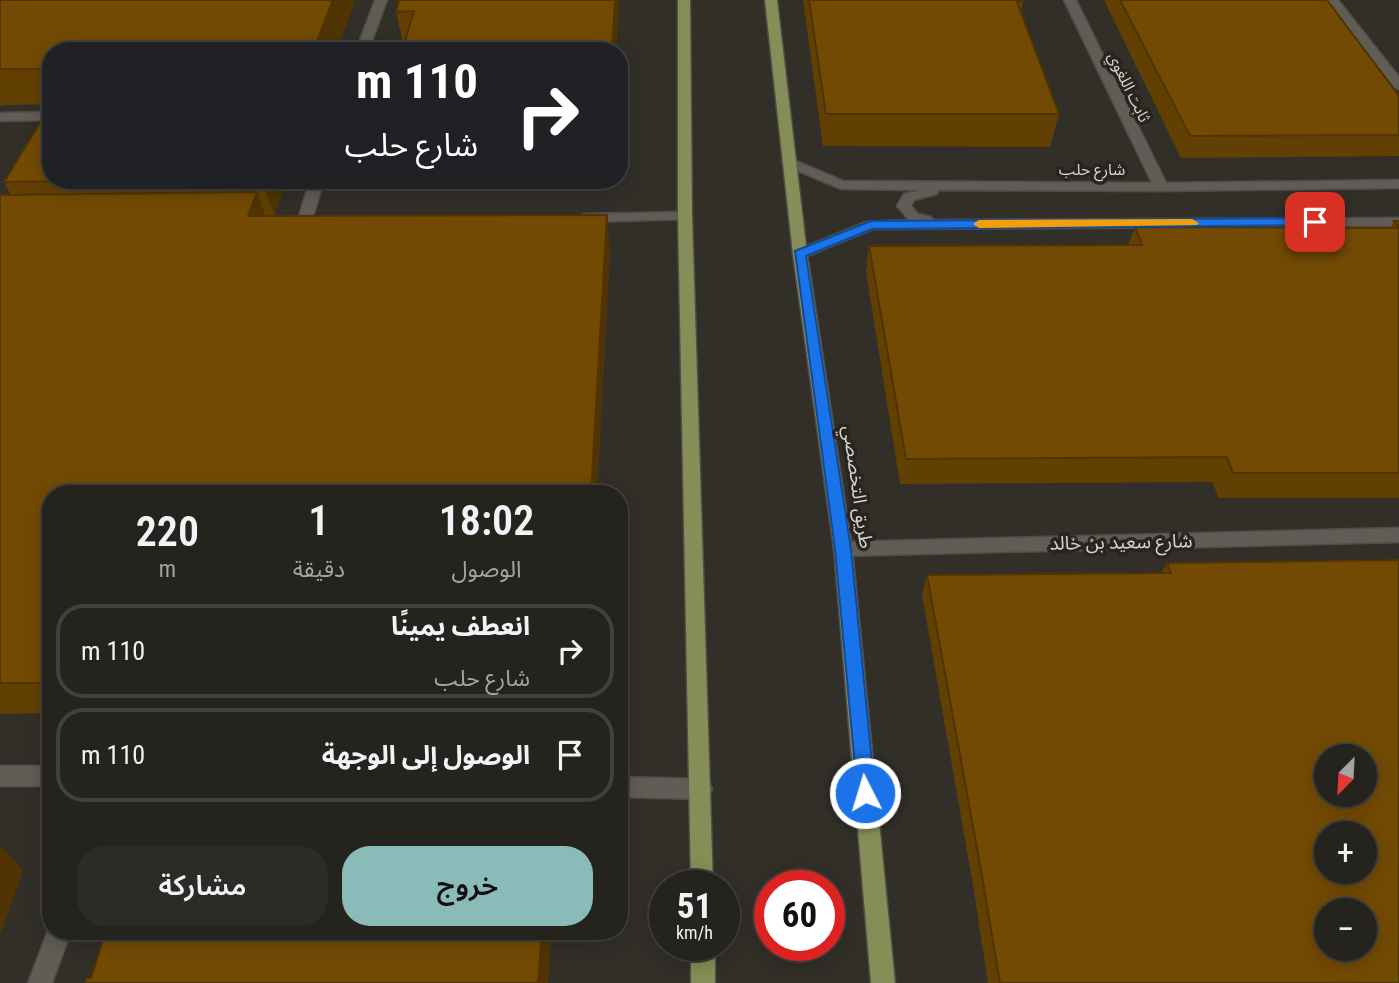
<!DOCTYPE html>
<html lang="ar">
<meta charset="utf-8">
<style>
:root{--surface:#25231e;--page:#2d2b27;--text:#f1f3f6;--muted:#a3a4a4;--line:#42403c;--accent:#8bbbb9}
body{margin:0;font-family:"Roboto Condensed","Noto Sans Arabic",sans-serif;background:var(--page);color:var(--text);direction:rtl;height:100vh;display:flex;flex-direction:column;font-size:26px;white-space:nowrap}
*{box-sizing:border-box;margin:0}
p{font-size:23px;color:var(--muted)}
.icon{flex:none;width:38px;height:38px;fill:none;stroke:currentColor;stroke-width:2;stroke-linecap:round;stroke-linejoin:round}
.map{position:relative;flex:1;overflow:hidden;direction:ltr}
.sheet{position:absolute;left:42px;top:485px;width:586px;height:455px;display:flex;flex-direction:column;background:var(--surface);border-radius:28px;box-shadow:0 4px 18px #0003,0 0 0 2px var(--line);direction:rtl}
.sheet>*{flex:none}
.banner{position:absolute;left:42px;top:42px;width:586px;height:147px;border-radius:28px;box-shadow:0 4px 18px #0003,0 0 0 2px var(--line);direction:rtl;background:#202124;color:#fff;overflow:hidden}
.needle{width:46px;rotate:204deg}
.tools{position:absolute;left:1314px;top:744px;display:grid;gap:14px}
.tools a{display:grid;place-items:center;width:63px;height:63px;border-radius:50%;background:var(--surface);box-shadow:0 4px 18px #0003,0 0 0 2px var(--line);font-size:35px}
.speed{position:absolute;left:649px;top:870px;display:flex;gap:14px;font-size:35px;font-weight:700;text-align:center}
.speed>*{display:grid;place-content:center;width:91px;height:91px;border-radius:50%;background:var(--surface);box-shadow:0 4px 18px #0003,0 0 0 2px var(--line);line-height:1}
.speed small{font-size:18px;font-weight:400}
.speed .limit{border:10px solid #d22;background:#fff;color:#111}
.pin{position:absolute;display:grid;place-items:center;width:60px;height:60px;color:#fff;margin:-30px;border-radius:14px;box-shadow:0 4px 10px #0006}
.me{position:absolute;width:77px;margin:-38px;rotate:355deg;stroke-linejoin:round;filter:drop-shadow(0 0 5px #0008)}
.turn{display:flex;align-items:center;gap:24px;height:147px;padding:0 35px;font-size:32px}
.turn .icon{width:91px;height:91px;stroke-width:2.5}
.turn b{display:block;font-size:49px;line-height:60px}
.eta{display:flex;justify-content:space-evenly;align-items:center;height:119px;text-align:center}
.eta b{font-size:42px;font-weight:600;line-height:49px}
.button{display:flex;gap:14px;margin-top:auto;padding:14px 35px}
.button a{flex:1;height:80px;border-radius:28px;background:var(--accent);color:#111;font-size:28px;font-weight:600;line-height:80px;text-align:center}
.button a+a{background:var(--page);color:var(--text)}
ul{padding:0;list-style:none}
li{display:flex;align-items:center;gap:21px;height:94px;margin:0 14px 10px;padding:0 21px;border:4px solid var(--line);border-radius:28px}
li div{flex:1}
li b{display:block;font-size:26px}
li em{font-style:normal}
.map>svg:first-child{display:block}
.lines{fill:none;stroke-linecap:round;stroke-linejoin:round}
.minor-casing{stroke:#4e4c46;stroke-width:3}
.tertiary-casing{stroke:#4e4c46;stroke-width:3}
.primary-casing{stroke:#4e4c46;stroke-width:3}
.minor{fill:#5f5d55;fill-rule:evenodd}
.tertiary{fill:#5f5d55;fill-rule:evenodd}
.primary{fill:#868e57;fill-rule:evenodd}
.wall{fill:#624003}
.shaded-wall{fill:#503403}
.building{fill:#724a04;stroke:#503403;stroke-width:2;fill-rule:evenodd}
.route{fill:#1a73e8;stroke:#114b97;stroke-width:2}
.slow{fill:#f59e0b}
.labels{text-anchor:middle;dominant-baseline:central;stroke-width:7;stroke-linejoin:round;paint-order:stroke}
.far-street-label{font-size:16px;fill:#d5d4cf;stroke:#27251e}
.street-label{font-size:19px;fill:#d5d4cf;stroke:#27251e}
</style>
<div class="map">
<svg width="1399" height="983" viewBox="0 0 1399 983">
<rect width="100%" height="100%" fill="#312f28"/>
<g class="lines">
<!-- minor casing -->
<g class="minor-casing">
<g id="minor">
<path d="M375 0H387L368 51H356Z"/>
<path d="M1064 0H1076L1168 187 1166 190H1156L1154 187Z"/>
<path d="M1326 0H1338L1399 77V89L1395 88Z"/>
<path d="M51 112V120L0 121V113Z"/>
<path d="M310 180H324L311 223 304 227 297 223Z"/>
<path d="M685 212 692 216 690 219 584 222 577 218 584 214Z"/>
<path d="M1399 528V542L843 556 837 554 834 549 837 544 843 542Z"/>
<rect x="0" y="766" width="51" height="20"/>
<path d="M620 777 701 779 709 782 712 789 709 796 701 799 620 797Z"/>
<path d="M51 923V931H71L52 983H28Z"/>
</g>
</g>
<!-- tertiary casing -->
<g class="tertiary-casing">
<path id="tertiary" d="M789 158 843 181 1161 183 1399 180V188L1161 191 938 190 937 194 914 200 911 206 918 214 931 217 933 220 1399 218V226L873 229 800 259 793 254 795 251 866 222 909 220 897 206 904 194 921 190 841 189 784 165 782 162Z"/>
</g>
<!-- primary casing -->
<g class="primary-casing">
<g id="primary">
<path d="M678 0H690L692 216 713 886H691L678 216Z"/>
<path d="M765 0H777L807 254 852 549 895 983H871L834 549 793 254Z"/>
<rect x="691" y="945" width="24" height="38"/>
</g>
</g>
<!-- minor -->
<use href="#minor" class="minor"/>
<!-- tertiary -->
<use href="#tertiary" class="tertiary"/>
<!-- primary -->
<use href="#primary" class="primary"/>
</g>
<!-- wall -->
<g class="wall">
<path d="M0 0H355L336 51H51V104L2 105 0 107Z"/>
<path d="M399 0H619L616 51H402L405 43H403L396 12Z"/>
<path d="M803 0H1022L1023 2 1021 11 1059 114 1050 147 823 146Z"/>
<path d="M1104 0H1327L1399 96V156L1181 158Z"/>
<path d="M51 180H286L274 215H265V216L610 251 597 494H51V713L0 714V195H11L4 182Z"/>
<path d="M376 180H609V187L378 189Z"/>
<path d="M1394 221H1399V498H1219L1212 482 900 484 866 272 869 246 1128 245 1135 227 1390 228Z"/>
<path d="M1167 563 1399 983H988L973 885 922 595 927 575 1161 573Z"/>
</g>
<!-- shaded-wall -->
<g class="shaded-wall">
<path d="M333 0H355L336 51H313Z"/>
<path d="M615 0H619L616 51H612Z"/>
<path d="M262 180H286L274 215Z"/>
<path d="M257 192 270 228 248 216Z"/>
<path d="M607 215 610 251 597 494H591Z"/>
<path d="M0 847 8 853 23 871 0 936Z"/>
<path d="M542 931H552L548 983H538Z"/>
</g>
<!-- building -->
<g class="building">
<path d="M0 0H333L313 51H51V69H0Z"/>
<path d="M399 0H615L612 51H402L414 11 396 12Z"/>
<path d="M809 0H1022L1023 2H1017L1059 114H826Z"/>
<path d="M1120 0H1327L1399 96V135L1190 136Z"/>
<path d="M51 105V180H145L4 182Z"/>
<path d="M257 192 248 216 607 215 591 494H51V683H0V195Z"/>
<path d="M1394 221H1399V473H1233L1227 457 906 459 869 246 1142 245 1135 227 1399 228Z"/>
<path d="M1399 560V983H1000L981 870 927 575 1171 573 1167 563ZM1326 756H1365V794H1326ZM1326 833H1365V872H1326ZM1326 910H1365V948H1326Z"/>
<path d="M0 852 3 856 0 865Z"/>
<path d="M106 931H542L538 983H85L87 978H91Z"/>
</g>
<!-- route -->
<path class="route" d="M1315 218 1322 222 1320 225 872 229 806 256 851 549 875 793 872 799 865 802 858 799 835 549 795 251 871 221Z"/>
<!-- slow -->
<path class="slow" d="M1192 219 1199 223 1197 225 979 228 973 224 979 220Z"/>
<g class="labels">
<!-- far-street labels -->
<g class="far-street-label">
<text transform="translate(1129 87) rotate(64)">ثابت اللغوي</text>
<text x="1092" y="169">شارع حلب</text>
</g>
<!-- street labels -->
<g class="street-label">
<text transform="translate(858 487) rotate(82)">طريق التخصصي</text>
<text transform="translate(1121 542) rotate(-1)">شارع سعيد بن خالد</text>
</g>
</g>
</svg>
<div class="tools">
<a><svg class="needle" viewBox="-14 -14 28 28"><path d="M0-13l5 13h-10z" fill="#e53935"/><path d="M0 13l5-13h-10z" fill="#a3a4a4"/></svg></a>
<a>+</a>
<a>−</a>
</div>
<div class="speed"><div>51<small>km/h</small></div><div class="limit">60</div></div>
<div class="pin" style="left:1315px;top:222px;background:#d93025"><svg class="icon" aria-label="arrive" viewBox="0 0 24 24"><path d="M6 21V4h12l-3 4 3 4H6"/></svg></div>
<svg class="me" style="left:865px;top:793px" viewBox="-20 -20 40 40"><circle r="17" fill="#1a73e8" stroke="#fff" stroke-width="3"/><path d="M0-11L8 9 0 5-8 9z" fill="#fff"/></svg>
<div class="banner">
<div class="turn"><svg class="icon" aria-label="right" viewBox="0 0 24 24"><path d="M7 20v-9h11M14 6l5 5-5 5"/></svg><div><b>110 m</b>شارع حلب</div></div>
</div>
<section class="sheet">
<div class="eta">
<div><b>18:02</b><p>الوصول</p></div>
<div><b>1</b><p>دقيقة</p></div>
<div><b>220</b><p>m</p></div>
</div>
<ul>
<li><svg class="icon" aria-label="right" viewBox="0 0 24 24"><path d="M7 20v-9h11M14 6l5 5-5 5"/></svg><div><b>انعطف يمينًا</b><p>شارع حلب</p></div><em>110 m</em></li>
<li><svg class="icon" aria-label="arrive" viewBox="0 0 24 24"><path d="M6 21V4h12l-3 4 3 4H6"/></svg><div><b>الوصول إلى الوجهة</b></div><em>110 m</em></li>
</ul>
<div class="button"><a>خروج</a><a>مشاركة</a></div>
</section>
</div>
